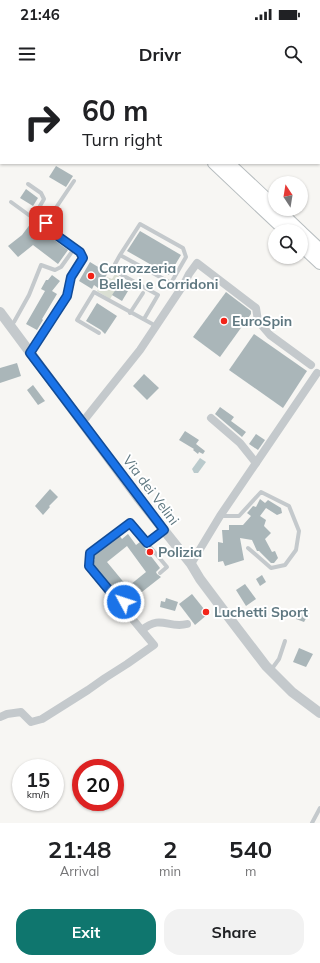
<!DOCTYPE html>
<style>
:root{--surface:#fff;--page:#f2f2f2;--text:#202124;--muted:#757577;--accent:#0f766e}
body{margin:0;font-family:Mulish,sans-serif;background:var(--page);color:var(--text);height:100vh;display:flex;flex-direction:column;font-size:15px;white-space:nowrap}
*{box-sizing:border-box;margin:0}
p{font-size:13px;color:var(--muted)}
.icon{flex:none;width:22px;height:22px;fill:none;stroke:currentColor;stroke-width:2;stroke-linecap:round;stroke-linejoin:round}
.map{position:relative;height:743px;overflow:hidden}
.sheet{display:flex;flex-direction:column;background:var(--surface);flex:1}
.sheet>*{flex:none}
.banner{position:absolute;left:0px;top:0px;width:320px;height:84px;box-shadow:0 1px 3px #0004;background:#fff;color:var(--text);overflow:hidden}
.needle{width:26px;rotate:348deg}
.buttons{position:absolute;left:268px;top:96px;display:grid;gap:8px}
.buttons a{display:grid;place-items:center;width:40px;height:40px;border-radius:50%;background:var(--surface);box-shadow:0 1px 3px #0004;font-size:20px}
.speed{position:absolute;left:12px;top:679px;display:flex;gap:8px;font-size:20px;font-weight:700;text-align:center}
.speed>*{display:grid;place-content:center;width:52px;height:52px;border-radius:50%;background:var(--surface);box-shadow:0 1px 3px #0004;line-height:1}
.speed small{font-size:10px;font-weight:400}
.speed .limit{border:6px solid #d22;background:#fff;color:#111}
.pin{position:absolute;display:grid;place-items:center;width:34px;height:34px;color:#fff;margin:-17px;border-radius:8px;box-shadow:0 2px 6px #0006}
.me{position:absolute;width:44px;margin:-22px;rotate:310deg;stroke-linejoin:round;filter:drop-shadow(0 0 3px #0008)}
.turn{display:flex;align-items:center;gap:14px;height:84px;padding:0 16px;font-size:18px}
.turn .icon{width:52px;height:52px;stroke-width:2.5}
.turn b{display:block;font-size:28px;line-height:34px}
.eta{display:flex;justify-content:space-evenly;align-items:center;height:68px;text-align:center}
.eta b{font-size:24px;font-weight:700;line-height:28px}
.primary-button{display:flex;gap:8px;margin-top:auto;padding:8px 16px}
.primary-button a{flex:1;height:46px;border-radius:16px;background:var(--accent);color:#fff;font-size:16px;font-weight:700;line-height:46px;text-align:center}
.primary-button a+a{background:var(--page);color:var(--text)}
.status{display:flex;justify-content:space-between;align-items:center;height:28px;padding:0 20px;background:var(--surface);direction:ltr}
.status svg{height:11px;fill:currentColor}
header{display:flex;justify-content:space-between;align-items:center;height:52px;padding:0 16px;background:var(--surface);font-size:18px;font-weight:700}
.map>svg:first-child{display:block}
.green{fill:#dadfd3}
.water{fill:#bacacc}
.building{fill:#aab6b9;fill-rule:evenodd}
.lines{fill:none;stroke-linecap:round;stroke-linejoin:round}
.primary-casing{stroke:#b7bdbf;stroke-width:14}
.service{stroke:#c4c9cc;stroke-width:4}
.minor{stroke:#c4c9cc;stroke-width:8}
.tertiary{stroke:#c4c9cc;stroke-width:10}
.primary{stroke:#fff;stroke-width:12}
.route-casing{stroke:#114b97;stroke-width:10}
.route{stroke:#1a73e8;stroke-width:7}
.poi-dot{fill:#f22318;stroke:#fff;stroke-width:1.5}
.labels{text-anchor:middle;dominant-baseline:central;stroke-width:4;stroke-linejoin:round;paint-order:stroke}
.poi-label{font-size:14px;font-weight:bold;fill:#5f7881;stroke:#fff;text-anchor:start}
.street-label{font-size:14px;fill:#5f7881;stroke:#fff}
</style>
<div class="status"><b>21:46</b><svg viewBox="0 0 49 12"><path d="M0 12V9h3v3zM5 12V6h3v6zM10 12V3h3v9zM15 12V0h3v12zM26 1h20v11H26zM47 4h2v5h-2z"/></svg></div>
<header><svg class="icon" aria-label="menu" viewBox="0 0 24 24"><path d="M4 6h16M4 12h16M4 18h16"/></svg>Drivr<svg class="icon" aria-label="search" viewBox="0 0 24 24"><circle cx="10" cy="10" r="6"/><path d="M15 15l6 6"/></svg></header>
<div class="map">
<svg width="320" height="743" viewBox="0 0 320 743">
<rect width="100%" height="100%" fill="#f7f6f3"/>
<!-- green -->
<path class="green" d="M115 194 121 198 118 202 120 203 110 219 97 211 107 197 112 199Z"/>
<!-- water -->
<path class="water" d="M200 378 206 382 198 393H194L192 389Z"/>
<!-- building -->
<g class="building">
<path d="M56 86 73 96 66 107 49 97Z"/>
<path d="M26 109 38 118 33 126 20 118Z"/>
<path d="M31 143 68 170 58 184 33 165 18 177 8 166 22 155Z"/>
<path d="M140 151 181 175 169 195 127 171Z"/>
<path d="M90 182 108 193 98 208 94 205 92 209 79 201Z"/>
<path d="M52 195 60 201 52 211 57 214 42 239 43 240 37 250 26 244 45 211 41 209 46 200H48Z"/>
<path d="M118 206 128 211 122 221 112 215Z"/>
<path d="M226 212 251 231V234L220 277 193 257Z"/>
<path d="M97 223 117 236 105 254 101 250 86 241Z"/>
<path d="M254 254 307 291 283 328 229 290Z"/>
<path d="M17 283 21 296 0 303V288Z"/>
<path d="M144 294 159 308 147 320 133 306Z"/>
<path d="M33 305 45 321 38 325 27 310Z"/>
<path d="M220 327 234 337 231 341 246 352 242 357 215 334Z"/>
<path d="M185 351 199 360 196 364 205 371 203 374 199 372 198 374 193 370 194 369 179 360Z"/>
<path d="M256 354 265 360 258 370 249 364Z"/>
<path d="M50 409 58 417 49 426 50 427 43 435 35 426Z"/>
<path d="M260 419 265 423 268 420 281 428 282 433 277 435 266 428 260 436 266 440 264 446 271 453 265 459 272 472 275 471 278 478 274 483H271L259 471H257L252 460 240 458 244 480 225 486 223 481 218 482V462L223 463 222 450H229V445H243L251 436 247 433 248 432 253 426 256 427Z"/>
<path d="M128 454 136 465 140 462 157 484 160 488 156 492 157 494 161 497 138 515 133 509 122 518 114 510 93 485V481L95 480 93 478V475L119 455 122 459ZM127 466 146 492 130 505 128 503 126 505 107 482Z"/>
<path d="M262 495 266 502 260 506 256 499Z"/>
<path d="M245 504 256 519 246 526 236 510Z"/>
<path d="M192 514 208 534 195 545 179 524Z"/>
<path d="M166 518 178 522 175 531 160 527 161 521 165 522Z"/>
<path d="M299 529 309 533 304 542 296 539Z"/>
<path d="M299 568 313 574 306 587 293 582Z"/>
</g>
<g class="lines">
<!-- primary casing -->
<g class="primary-casing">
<g id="primary">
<path d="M128 0 129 1"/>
<path d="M139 0 140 1"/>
<path d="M214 83 286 151"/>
<path d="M228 83 275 127"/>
<path d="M277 129 300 151"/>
<path d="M301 152 320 170"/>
<path d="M301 165 320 183"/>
</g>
</g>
<!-- service -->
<g class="service">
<path d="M28 104 41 113 44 119 33 138"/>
<path d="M11 122 48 149"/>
<path d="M120 175 140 144 183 168 186 177 171 203 120 175 115 184V191L158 215 144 239"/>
<path d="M130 233 143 213"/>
<path d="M10 245 14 242 29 215 41 185 55 190 61 187 71 173"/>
<path d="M99 253 77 240 94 212 156 246"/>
<path d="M31 272 67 216 71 197 83 178 80 173 48 149 46 143 49 138 74 101"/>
<path d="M220 436H239L261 412 289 426 299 451 296 470 285 485 271 488 248 468"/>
<path d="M147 463 163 451"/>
<path d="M134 514 124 522 118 521 89 486 90 473 130 443 167 487 160 493"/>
<path d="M271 590 279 579 285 561"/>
<path d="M312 743 320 728"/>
</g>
<!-- minor -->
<g class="minor">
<path d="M81 341 85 339 140 270 184 204 189 194 197 183 256 228 258 241 270 255 311 285"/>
<path d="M256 383 317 293"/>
<path d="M191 484 220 436 256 383 240 363 211 338"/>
<path d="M142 550C161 534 168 549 187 544"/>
<path d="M0 637 7 634 21 632 31 642 42 639 88 610 105 598 127 584 154 565 125 530"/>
</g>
<!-- tertiary -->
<path class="tertiary" d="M0 232 139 419 191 484 200 499 227 535 266 586 292 612 320 633"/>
<!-- primary -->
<use href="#primary" class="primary"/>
</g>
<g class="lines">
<!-- route casing -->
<g class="route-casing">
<path id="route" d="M46 143 48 149 80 172 83 178 71 197 67 216 30 273 164 450 147 463 130 443 90 473 89 486 118 521 124 522"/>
</g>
<!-- route -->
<use href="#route" class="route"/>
</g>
<!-- markers -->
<g class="poi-dot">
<circle cx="91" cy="196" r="4"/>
<circle cx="224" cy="241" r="4"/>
<circle cx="150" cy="472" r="4"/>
<circle cx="206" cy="532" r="4"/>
</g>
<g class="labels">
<!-- poi labels -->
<g class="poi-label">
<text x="99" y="188">Carrozzeria<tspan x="99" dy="16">Bellesi e Corridoni</tspan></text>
<text x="232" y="241">EuroSpin</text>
<text x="158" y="472">Polizia</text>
<text x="214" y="532">Luchetti Sport</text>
</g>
<!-- street labels -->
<g class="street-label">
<text transform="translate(151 410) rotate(53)">Via dei Velini</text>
</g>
</g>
</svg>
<div class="buttons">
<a><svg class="needle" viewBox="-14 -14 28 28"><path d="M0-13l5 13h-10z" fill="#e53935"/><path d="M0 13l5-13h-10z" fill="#757577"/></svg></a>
<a><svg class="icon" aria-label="search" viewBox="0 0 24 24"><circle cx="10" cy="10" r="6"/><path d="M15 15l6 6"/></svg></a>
</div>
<div class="speed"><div>15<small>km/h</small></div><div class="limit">20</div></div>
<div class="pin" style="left:46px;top:143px;background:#d93025"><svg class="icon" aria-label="arrive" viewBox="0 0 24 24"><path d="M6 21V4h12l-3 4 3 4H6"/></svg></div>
<svg class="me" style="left:124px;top:522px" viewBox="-20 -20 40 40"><circle r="17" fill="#1a73e8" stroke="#fff" stroke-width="3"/><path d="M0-11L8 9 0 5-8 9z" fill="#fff"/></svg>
<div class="banner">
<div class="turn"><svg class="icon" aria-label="right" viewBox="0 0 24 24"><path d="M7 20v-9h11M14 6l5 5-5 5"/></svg><div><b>60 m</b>Turn right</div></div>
</div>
</div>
<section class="sheet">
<div class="eta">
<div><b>21:48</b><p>Arrival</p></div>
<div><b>2</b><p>min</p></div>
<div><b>540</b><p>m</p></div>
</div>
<div class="primary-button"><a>Exit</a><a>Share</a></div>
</section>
